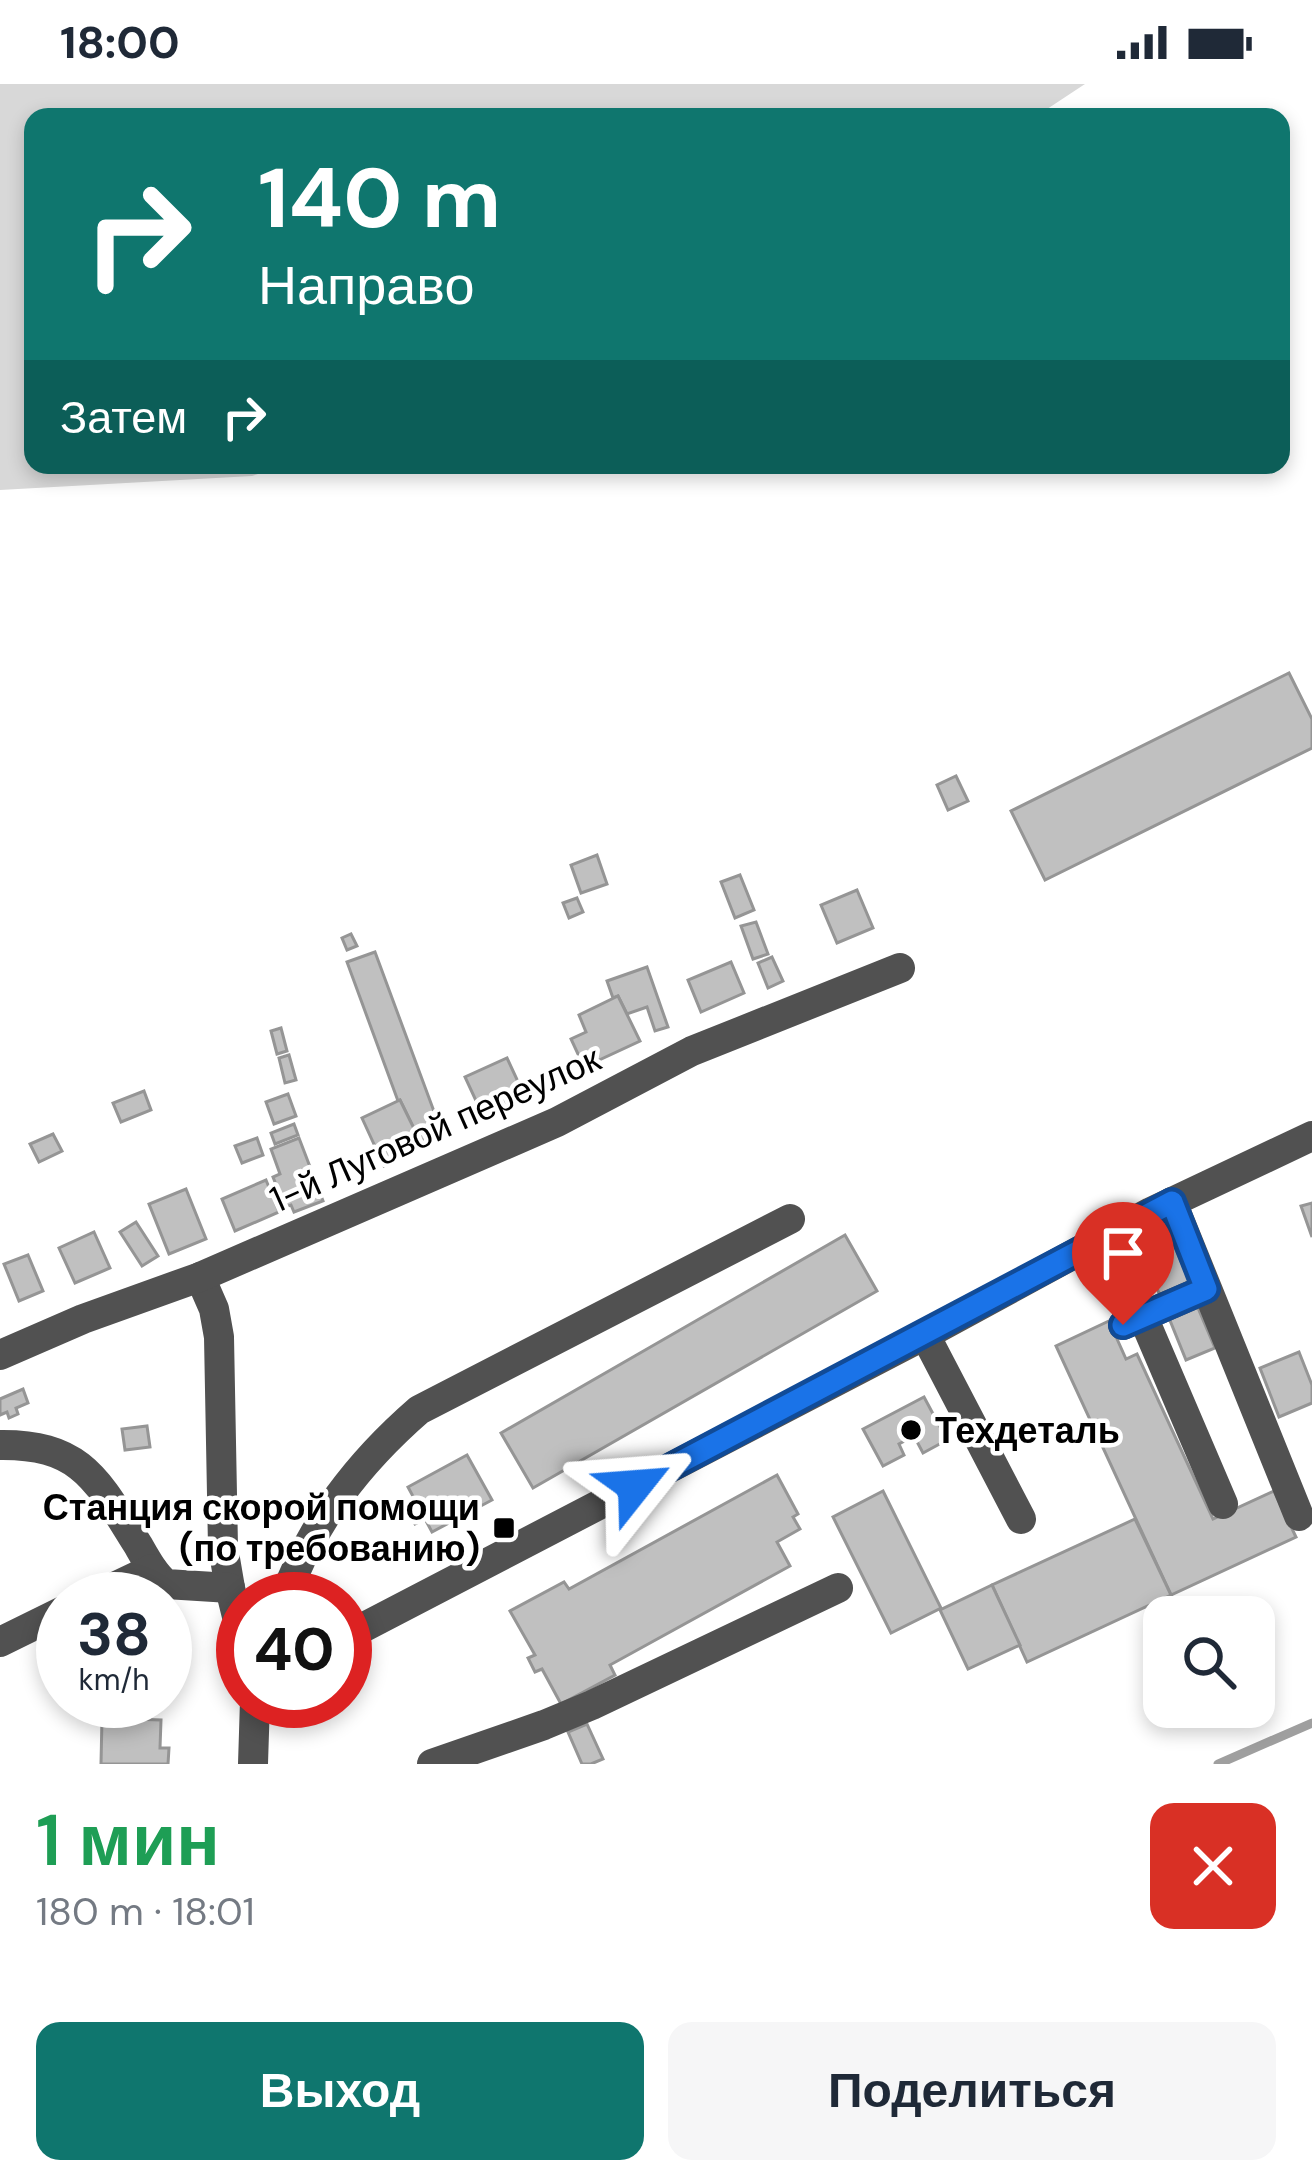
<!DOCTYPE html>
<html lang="ru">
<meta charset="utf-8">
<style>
:root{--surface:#fff;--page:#f6f6f7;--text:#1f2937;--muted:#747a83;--accent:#0f766e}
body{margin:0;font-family:"DM Sans",sans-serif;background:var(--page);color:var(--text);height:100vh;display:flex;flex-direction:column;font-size:45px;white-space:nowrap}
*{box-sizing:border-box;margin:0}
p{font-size:39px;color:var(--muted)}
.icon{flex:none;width:66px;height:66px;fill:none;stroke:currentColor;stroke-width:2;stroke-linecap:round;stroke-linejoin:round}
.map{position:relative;height:1680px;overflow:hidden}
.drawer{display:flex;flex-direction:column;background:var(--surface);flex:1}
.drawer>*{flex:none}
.guide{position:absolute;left:24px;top:24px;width:1266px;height:366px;border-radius:24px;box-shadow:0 6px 18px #0003;background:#0f766e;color:#fff;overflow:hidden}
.controls{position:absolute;left:1143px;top:1512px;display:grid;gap:24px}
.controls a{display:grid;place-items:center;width:132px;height:132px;border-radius:24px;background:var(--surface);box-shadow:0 6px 18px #0003;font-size:60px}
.speed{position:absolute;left:36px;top:1488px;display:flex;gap:24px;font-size:60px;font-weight:700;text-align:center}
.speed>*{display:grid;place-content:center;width:156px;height:156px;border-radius:50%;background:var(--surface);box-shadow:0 6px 18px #0003;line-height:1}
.speed small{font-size:30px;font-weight:400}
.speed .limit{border:18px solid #d22;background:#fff;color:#111}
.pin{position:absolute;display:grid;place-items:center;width:102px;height:102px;color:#fff;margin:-123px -51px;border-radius:50% 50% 50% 0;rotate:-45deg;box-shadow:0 0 12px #0007}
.pin .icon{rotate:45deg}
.me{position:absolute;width:132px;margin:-66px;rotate:62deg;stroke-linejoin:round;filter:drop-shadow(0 0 9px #0008)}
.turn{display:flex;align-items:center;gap:42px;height:252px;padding:0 36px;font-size:54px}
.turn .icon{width:156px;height:156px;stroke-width:2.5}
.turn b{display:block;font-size:84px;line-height:102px}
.then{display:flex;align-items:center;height:114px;padding:0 36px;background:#0003;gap:24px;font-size:45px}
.round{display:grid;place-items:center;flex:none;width:126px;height:126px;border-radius:24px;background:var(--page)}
.summary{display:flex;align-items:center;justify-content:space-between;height:204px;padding:0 36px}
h1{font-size:72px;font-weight:600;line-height:90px;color:#1e9e55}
.action{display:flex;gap:24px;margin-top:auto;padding:24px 36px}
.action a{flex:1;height:138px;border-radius:24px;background:var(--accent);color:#fff;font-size:48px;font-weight:600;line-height:138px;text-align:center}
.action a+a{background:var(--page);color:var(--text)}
.status{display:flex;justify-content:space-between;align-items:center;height:84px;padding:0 60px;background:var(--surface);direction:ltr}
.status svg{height:33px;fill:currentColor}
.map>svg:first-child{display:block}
.green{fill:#d8d8d8}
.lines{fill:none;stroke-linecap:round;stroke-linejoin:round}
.stream{stroke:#9f9f9f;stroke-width:9}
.building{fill:#c0c0c0;stroke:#959595;stroke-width:3}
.minor{stroke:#515151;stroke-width:30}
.route-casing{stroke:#114b97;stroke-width:30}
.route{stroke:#1a73e8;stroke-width:21}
.poi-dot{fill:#000;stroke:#fff;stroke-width:4.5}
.labels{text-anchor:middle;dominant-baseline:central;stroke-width:9;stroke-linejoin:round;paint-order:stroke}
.street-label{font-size:36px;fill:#000;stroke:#fff}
.poi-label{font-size:36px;font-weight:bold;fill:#000;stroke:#fff;text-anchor:start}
</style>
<div class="status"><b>18:00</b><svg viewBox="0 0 49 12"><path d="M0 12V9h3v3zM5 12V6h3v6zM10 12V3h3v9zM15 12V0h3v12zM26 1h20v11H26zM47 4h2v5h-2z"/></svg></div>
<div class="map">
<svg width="1312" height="1680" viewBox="0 0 1312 1680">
<rect width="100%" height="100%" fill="#fff"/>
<!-- green -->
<path class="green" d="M0 0H1085L1035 33H33V381H287L252 392 0 406Z"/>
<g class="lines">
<!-- stream -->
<path class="stream" d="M1218 1680 1312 1639"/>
</g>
<!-- building -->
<g class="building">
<path d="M1289 589 1312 635V664L1045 796 1011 727Z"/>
<path d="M956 692 968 717 948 726 937 701Z"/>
<path d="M597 771 607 800 581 809 571 781Z"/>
<path d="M740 791 754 826 735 834 721 798Z"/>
<path d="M857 806 873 844 837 859 821 821Z"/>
<path d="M577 814 583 828 569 834 563 819Z"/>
<path d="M756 838 768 870 753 875 741 842Z"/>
<path d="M351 850 357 862 347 866 342 854Z"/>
<path d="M375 868 442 1049 420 1057 400 1016 398 1017 347 878Z"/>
<path d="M772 873 783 897 768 904 758 879Z"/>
<path d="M731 878 744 909 701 928 688 896Z"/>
<path d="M647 883 668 943 655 947 647 923 627 930 618 912 613 914 607 897Z"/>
<path d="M618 912 640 957 584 983 571 955 586 948 579 931Z"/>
<path d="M281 944 287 967 277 970 271 947Z"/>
<path d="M289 971 296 996 285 999 279 974Z"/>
<path d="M507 974 526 1015 484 1034 465 993Z"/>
<path d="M144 1007 151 1026 121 1038 113 1019Z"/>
<path d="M288 1010 296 1032 274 1040 266 1018Z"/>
<path d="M400 1016 423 1063 384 1082 362 1034Z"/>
<path d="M294 1040 298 1051 275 1060 271 1049Z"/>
<path d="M53 1050 62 1067 39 1078 30 1060Z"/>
<path d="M257 1054 263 1071 242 1079 235 1062Z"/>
<path d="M299 1054 323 1117 294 1128 291 1121 285 1123 273 1093 280 1090 271 1065Z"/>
<path d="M266 1096 279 1128 235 1147 222 1115Z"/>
<path d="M186 1105 206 1155 169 1170 149 1120Z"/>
<path d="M1312 1119V1153L1301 1122Z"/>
<path d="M136 1138 158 1172 142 1182 120 1148Z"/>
<path d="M94 1148 110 1184 75 1199 59 1164Z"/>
<path d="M845 1151 877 1207 533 1404 501 1349Z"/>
<path d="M1173 1159 1192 1203 1162 1216 1143 1172Z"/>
<path d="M28 1171 43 1207 19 1217 4 1180Z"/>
<path d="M1195 1217 1215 1264 1186 1276 1167 1229Z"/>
<path d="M1109 1237 1126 1275 1137 1270 1213 1435 1274 1407 1296 1453 1171 1511 1056 1262Z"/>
<path d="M1299 1268 1312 1301V1319L1279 1333 1260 1284Z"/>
<path d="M23 1305 28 1319 16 1324 18 1330 9 1334 7 1328 0 1331V1315Z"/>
<path d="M924 1313 947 1356 923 1369 914 1352 899 1360 904 1371 883 1382 863 1345Z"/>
<path d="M147 1342 150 1363 125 1366 122 1345Z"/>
<path d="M467 1371 492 1416 432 1448 425 1435 415 1440 405 1421 415 1416 408 1403Z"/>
<path d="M777 1391 798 1430 793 1433 800 1445 777 1458 790 1482 610 1581 615 1591 561 1620 542 1585 535 1588 528 1574 535 1571 510 1527 564 1498 569 1505Z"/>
<path d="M883 1407 941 1524 891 1549 833 1433Z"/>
<path d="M1135 1435 1171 1511 1027 1578 992 1501Z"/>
<path d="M992 1501 1020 1561 968 1585 940 1526Z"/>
<path d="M102 1634 161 1636 160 1664H169L168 1680H101Z"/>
<path d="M587 1640 603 1675 591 1680H582L568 1648Z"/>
</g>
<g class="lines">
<!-- minor -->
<g class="minor">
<path d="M1172 1118 1299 1432"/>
<path d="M200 1193 214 1225 219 1253 223 1463 230 1504 243 1557"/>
<path d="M1143 1233 1223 1420"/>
<path d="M1123 1241 1206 1205"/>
<path d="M925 1251 1021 1435"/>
<path d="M0 1271 83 1235 200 1193 557 1038 692 967 900 884"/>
<path d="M0 1361C83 1360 98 1398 138 1461 146 1475 154 1490 166 1500L230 1504"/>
<path d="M89 1515 152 1485"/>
<path d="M284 1515C312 1439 358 1379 419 1326L790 1135"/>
<path d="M345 1553 925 1251 1151 1128 1312 1052"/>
<path d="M0 1558 63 1527"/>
<path d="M253 1680 255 1617"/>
<path d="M432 1680 544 1641 592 1621 838 1504"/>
</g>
</g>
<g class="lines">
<!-- route casing -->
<g class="route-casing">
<path id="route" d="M635 1402 1172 1118 1206 1205 1123 1241"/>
</g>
<!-- route -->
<use href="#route" class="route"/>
</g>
<!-- markers -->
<g class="poi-dot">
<circle cx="911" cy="1346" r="12"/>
<rect x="492" y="1432" width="24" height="24" rx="6"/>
</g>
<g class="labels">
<!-- street labels -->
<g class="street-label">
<text transform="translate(435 1045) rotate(-24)">1-й Луговой переулок</text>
</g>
<!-- poi labels -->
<g class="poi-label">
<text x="935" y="1346">Техдеталь</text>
<text x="480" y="1423" text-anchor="end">Станция скорой помощи<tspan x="480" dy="41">(по требованию)</tspan></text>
</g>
</g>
</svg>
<div class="controls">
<a><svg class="icon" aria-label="search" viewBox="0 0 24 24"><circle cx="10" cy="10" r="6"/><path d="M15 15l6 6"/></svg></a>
</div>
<div class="speed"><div>38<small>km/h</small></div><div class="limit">40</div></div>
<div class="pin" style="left:1123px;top:1241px;background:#d93025"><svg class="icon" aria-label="arrive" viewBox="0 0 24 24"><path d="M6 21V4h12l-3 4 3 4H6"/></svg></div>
<svg class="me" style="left:635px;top:1402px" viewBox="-20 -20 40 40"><path d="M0-17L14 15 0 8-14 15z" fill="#1a73e8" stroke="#fff" stroke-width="4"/></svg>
<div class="guide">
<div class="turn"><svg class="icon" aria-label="right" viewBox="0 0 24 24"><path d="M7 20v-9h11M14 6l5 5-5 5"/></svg><div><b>140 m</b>Направо</div></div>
<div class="then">Затем<svg class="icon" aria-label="right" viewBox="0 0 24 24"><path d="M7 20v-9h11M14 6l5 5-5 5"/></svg></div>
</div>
</div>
<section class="drawer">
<div class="summary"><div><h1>1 мин</h1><p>180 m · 18:01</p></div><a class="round" style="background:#d93025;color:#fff"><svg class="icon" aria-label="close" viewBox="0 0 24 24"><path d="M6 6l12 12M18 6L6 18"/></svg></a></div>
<div class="action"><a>Выход</a><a>Поделиться</a></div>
</section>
